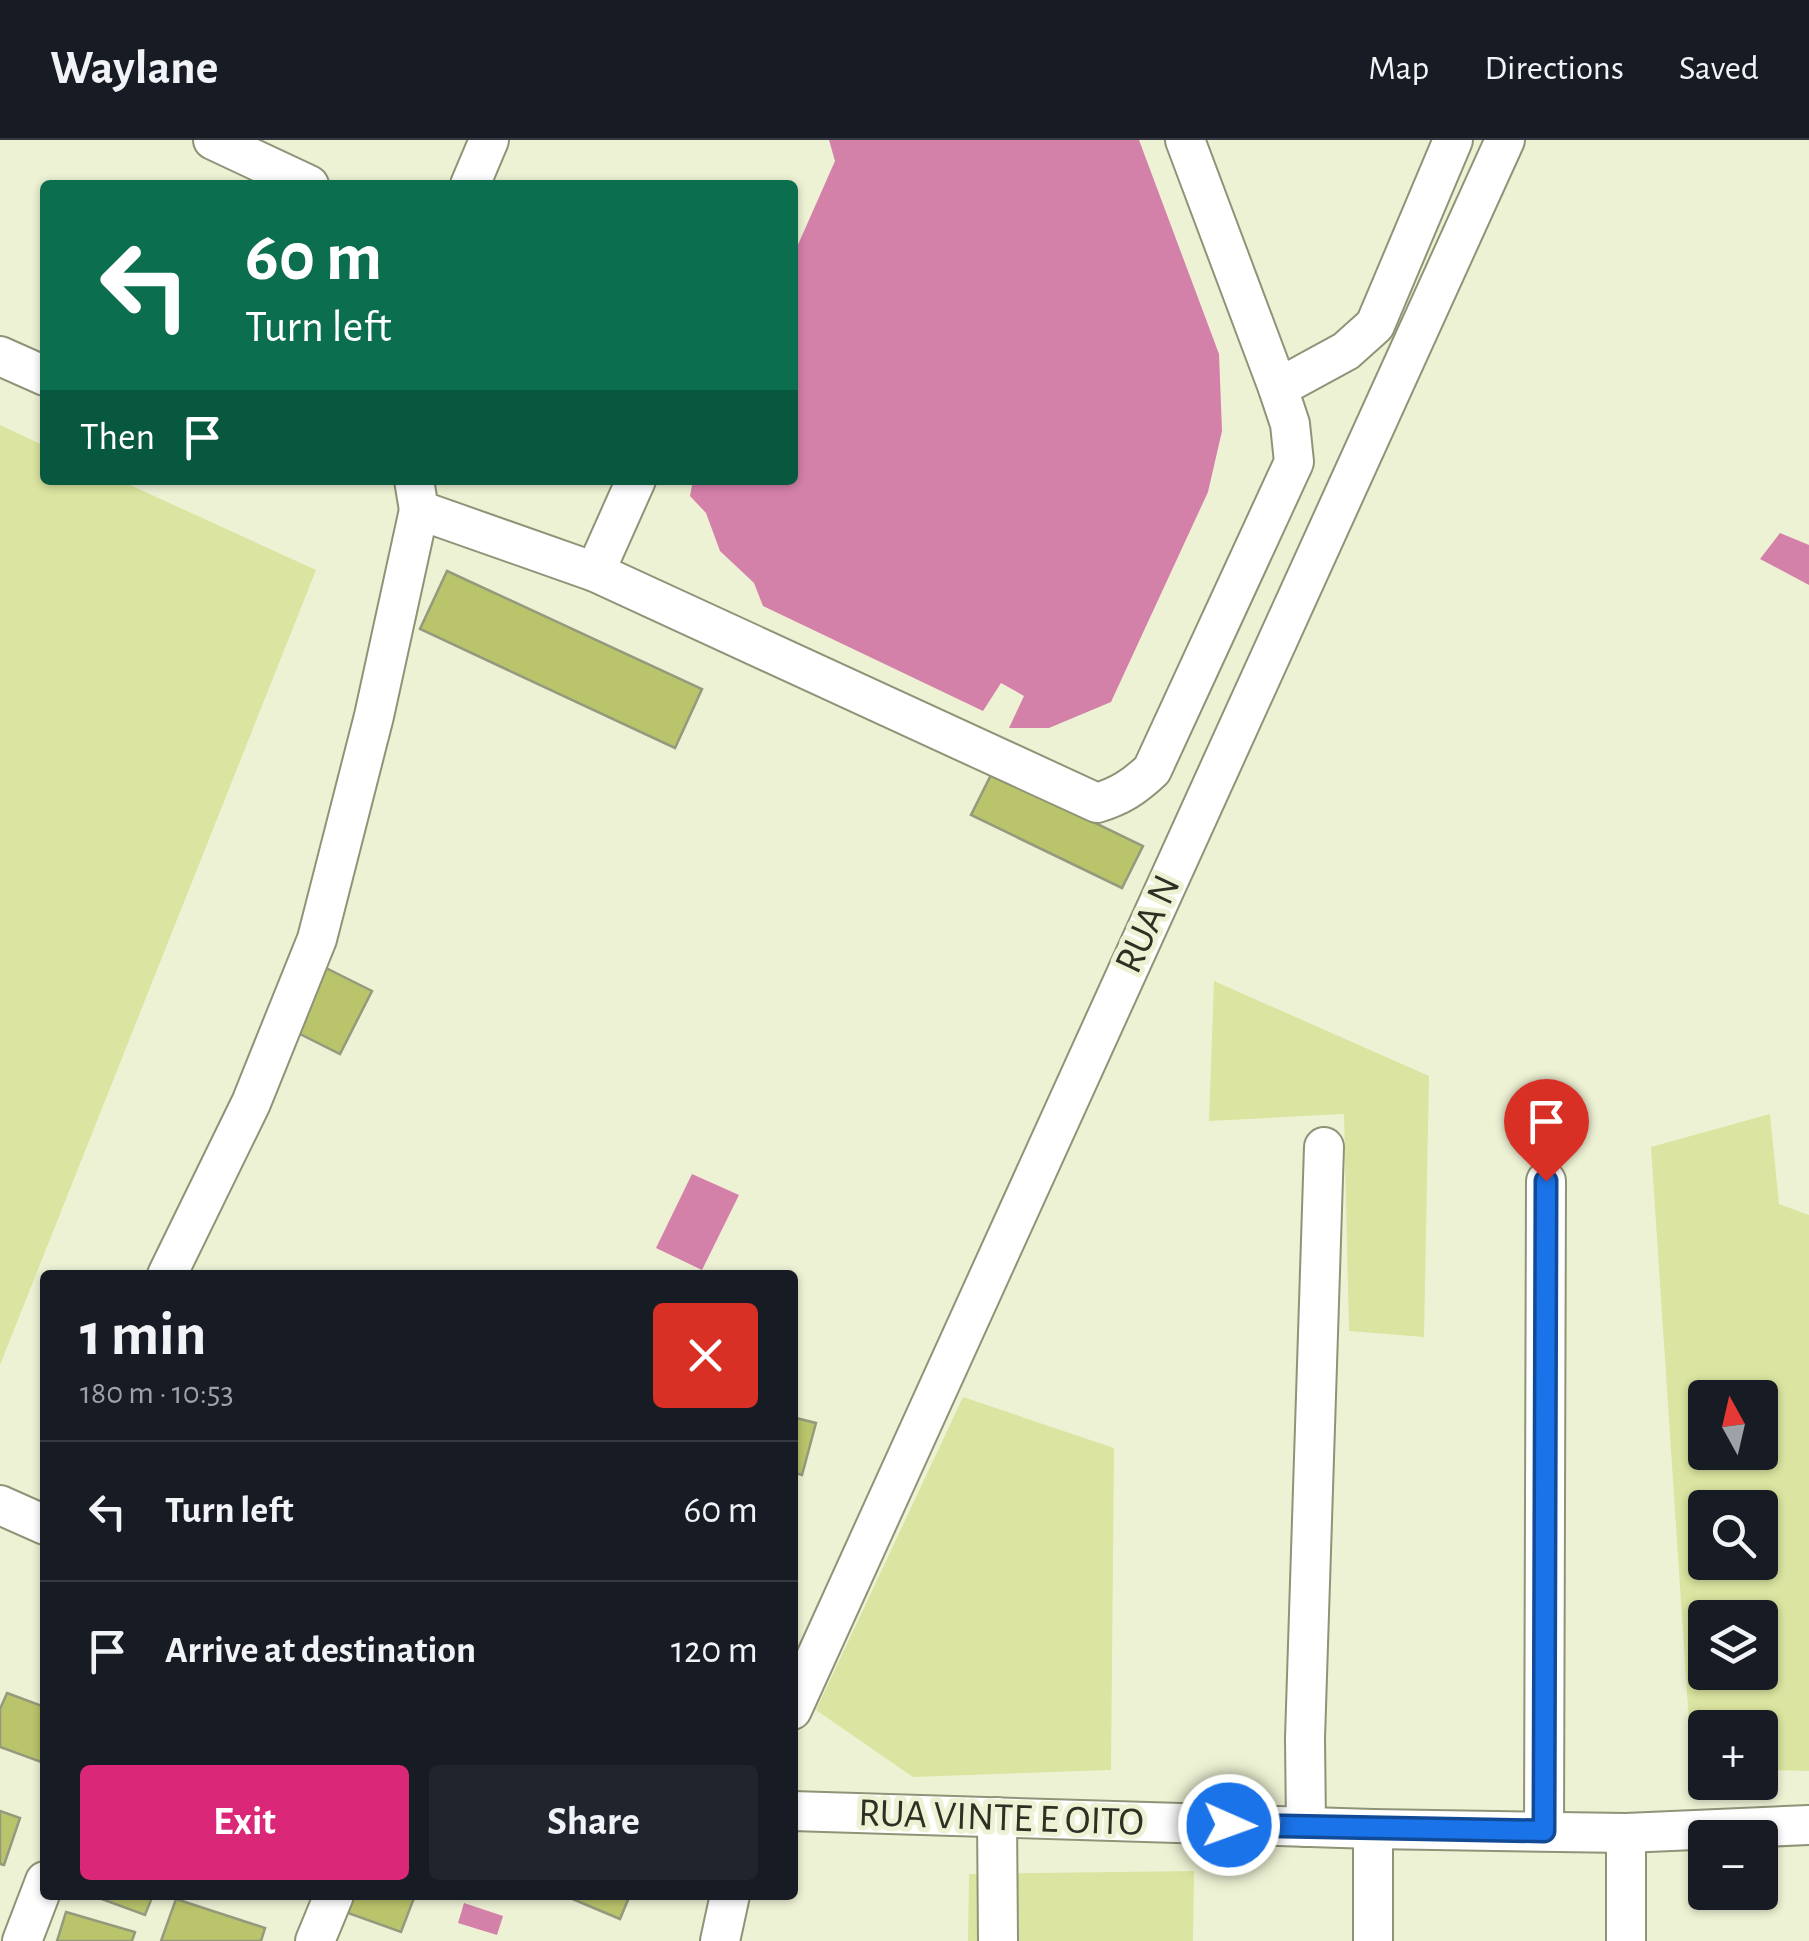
<!DOCTYPE html>
<meta charset="utf-8">
<style>
:root{--surface:#171b24;--page:#20242c;--text:#f1f3f6;--muted:#9ea1a6;--line:#363941;--accent:#db2777}
body{margin:0;font-family:"Alegreya Sans",sans-serif;background:var(--page);color:var(--text);height:100vh;display:flex;flex-direction:column;font-size:38px;white-space:nowrap}
*{box-sizing:border-box;margin:0}
p{font-size:32px;color:var(--muted)}
.icon{flex:none;width:55px;height:55px;fill:none;stroke:currentColor;stroke-width:2;stroke-linecap:round;stroke-linejoin:round}
.map{position:relative;flex:1;overflow:hidden}
.drawer{position:absolute;left:40px;top:1130px;width:758px;height:630px;display:flex;flex-direction:column;background:var(--surface);border-radius:10px;box-shadow:0 2px 8px #0004}
.drawer>*{flex:none}
.hud{position:absolute;left:40px;top:40px;width:758px;height:305px;border-radius:10px;box-shadow:0 2px 8px #0004;background:#0b6e4f;color:#fff;overflow:hidden}
.needle{width:65px;rotate:352deg}
.controls{position:absolute;left:1688px;top:1240px;display:grid;gap:20px}
.controls a{display:grid;place-items:center;width:90px;height:90px;border-radius:10px;background:var(--surface);box-shadow:0 2px 8px #0004;font-size:50px}
.pin{position:absolute;display:grid;place-items:center;width:85px;height:85px;color:#fff;margin:-102px -42px;border-radius:50% 50% 50% 0;rotate:-45deg;box-shadow:0 0 10px #0007}
.pin .icon{rotate:45deg}
.me{position:absolute;width:110px;margin:-55px;rotate:92deg;stroke-linejoin:round;filter:drop-shadow(0 0 8px #0008)}
.turn{display:flex;align-items:center;gap:35px;height:210px;padding:0 40px;font-size:45px}
.turn .icon{width:130px;height:130px;stroke-width:2.5}
.turn b{display:block;font-size:70px;line-height:85px}
.then{display:flex;align-items:center;height:95px;padding:0 40px;background:#0003;gap:20px;font-size:38px}
.round{display:grid;place-items:center;flex:none;width:105px;height:105px;border-radius:10px;background:var(--page)}
.headline{display:flex;align-items:center;justify-content:space-between;height:170px;padding:0 40px}
h1{font-size:60px;font-weight:700;line-height:75px}
.primary-button{display:flex;gap:20px;margin-top:auto;padding:20px 40px}
.primary-button a{flex:1;height:115px;border-radius:10px;background:var(--accent);color:#fff;font-size:40px;font-weight:700;line-height:115px;text-align:center}
.primary-button a+a{background:var(--page);color:var(--text)}
ul{padding:0;list-style:none}
li{display:flex;align-items:center;gap:30px;height:140px;padding:0 40px;border-top:2px solid var(--line)}
li div{flex:1}
li b{display:block;font-size:38px}
li em{font-style:normal}
header{display:flex;align-items:center;gap:60px;box-sizing:border-box;height:140px;padding:0 50px;background:var(--surface);border-bottom:2px solid var(--line)}
header strong{font-size:48px}
nav{display:flex;gap:55px;margin-inline-start:auto;font-size:35px}
.map>svg:first-child{display:block}
.green{fill:#dbe4a0;fill-rule:evenodd}
.water{fill:#d481aa}
.building{fill:#bac46b;stroke:#95997d;stroke-width:2.5}
.lines{fill:none;stroke-linecap:round;stroke-linejoin:round}
.minor-casing{stroke:#8f9377;stroke-width:42}
.minor{stroke:#fff;stroke-width:38}
.route-casing{stroke:#114b97;stroke-width:25}
.route{stroke:#1a73e8;stroke-width:18}
.labels{text-anchor:middle;dominant-baseline:central;stroke-width:10;stroke-linejoin:round;paint-order:stroke}
.street-label{font-size:40px;fill:#2e3024;stroke:#eef2d4}
</style>
<header>
<strong>Waylane</strong>
<nav><a>Map</a><a>Directions</a><a>Saved</a></nav>
</header>
<div class="map">
<svg width="1809" height="1801" viewBox="0 0 1809 1801">
<rect width="100%" height="100%" fill="#eef2d4"/>
<!-- green -->
<g class="green">
<path d="M0 285 45 306V340H119L316 430 0 1225Z"/>
<path d="M1214 841 1429 936 1424 1197 1349 1191 1344 974 1209 981Z"/>
<path d="M1770 974 1779 1064 1809 1075V1631L1760 1630V1588H1705V1628H1692L1651 1007ZM1705 1258H1760V1312H1705ZM1705 1368H1760V1422H1705ZM1705 1478H1760V1532H1705Z"/>
<path d="M963 1257 1114 1308 1111 1630 913 1637 816 1570Z"/>
<path d="M1194 1731 1193 1801H968L969 1734Z"/>
</g>
<!-- water -->
<g class="water">
<path d="M829 0H1139L1219 214 1222 291 1208 352 1111 562 1049 588H1009L1024 556 1001 543 983 571 763 466 754 443 720 411 706 373 690 356 693 340H792L793 116 835 21Z"/>
<path d="M1780 393 1809 405V445L1760 419Z"/>
<path d="M692 1034 739 1055 702 1130 656 1108Z"/>
<path d="M464 1763 503 1776 497 1795 458 1783Z"/>
</g>
<!-- building -->
<g class="building">
<path d="M447 431 702 549 675 608 420 489Z"/>
<path d="M992 633 1143 706 1122 748 971 675Z"/>
<path d="M326 828 372 851 340 914 294 891Z"/>
<path d="M792 1277 816 1283 802 1335 792 1332Z"/>
<path d="M7 1553 45 1567 44 1623 0 1607V1569Z"/>
<path d="M0 1671 20 1678 4 1725 0 1724Z"/>
<path d="M91 1755H153L145 1775Z"/>
<path d="M354 1755H406L414 1758 401 1792 348 1773Z"/>
<path d="M563 1755H630L620 1779Z"/>
<path d="M176 1759 265 1788 261 1801H161Z"/>
<path d="M66 1772 135 1792 132 1801H57Z"/>
</g>
<g class="lines">
<!-- minor casing -->
<g class="minor-casing">
<g id="minor">
<path d="M213 0 309 45"/>
<path d="M470 45 489 0"/>
<path d="M0 216 45 236"/>
<path d="M1278 248 1346 211 1375 185 1453 0"/>
<path d="M414 340 419 370 595 432 1097 663C1120 656 1134 647 1152 630L1294 322 1290 284 1278 248 1185 0"/>
<path d="M595 432 636 340"/>
<path d="M167 1135 251 963 317 799 374 576 419 370"/>
<path d="M0 1365 45 1385"/>
<path d="M792 1570 1505 0"/>
<path d="M792 1671 1373 1689 1626 1693 1809 1685"/>
<path d="M997 1677 998 1801"/>
<path d="M1306 1687 1305 1598 1324 1007"/>
<path d="M1544 1691 1546 1041"/>
<path d="M1626 1693V1801"/>
<path d="M22 1801 45 1741"/>
<path d="M315 1801 334 1755"/>
<path d="M720 1801 730 1755"/>
<path d="M1373 1801V1689"/>
</g>
</g>
<!-- minor -->
<use href="#minor" class="minor"/>
</g>
<g class="lines">
<!-- route casing -->
<g class="route-casing">
<path id="route" d="M1229 1685 1544 1691 1546 1041"/>
</g>
<!-- route -->
<use href="#route" class="route"/>
</g>
<g class="labels">
<!-- street labels -->
<g class="street-label">
<text transform="translate(1148 784) rotate(-65)">RUA N</text>
<text transform="translate(1001 1678) rotate(2)">RUA VINTE E OITO</text>
</g>
</g>
</svg>
<div class="controls">
<a><svg class="needle" viewBox="-14 -14 28 28"><path d="M0-13l5 13h-10z" fill="#e53935"/><path d="M0 13l5-13h-10z" fill="#9ea1a6"/></svg></a>
<a><svg class="icon" aria-label="search" viewBox="0 0 24 24"><circle cx="10" cy="10" r="6"/><path d="M15 15l6 6"/></svg></a>
<a><svg class="icon" aria-label="layers" viewBox="0 0 24 24"><path d="M12 4l9 5-9 5-9-5zM3 14l9 5 9-5"/></svg></a>
<a>+</a>
<a>−</a>
</div>
<div class="pin" style="left:1546px;top:1041px;background:#d93025"><svg class="icon" aria-label="arrive" viewBox="0 0 24 24"><path d="M6 21V4h12l-3 4 3 4H6"/></svg></div>
<svg class="me" style="left:1229px;top:1685px" viewBox="-20 -20 40 40"><circle r="17" fill="#1a73e8" stroke="#fff" stroke-width="3"/><path d="M0-11L8 9 0 5-8 9z" fill="#fff"/></svg>
<div class="hud">
<div class="turn"><svg class="icon" aria-label="left" viewBox="0 0 24 24"><path d="M17 20v-9H6M10 6l-5 5 5 5"/></svg><div><b>60 m</b>Turn left</div></div>
<div class="then">Then<svg class="icon" aria-label="arrive" viewBox="0 0 24 24"><path d="M6 21V4h12l-3 4 3 4H6"/></svg></div>
</div>
<section class="drawer">
<div class="headline"><div><h1>1 min</h1><p>180 m · 10:53</p></div><a class="round" style="background:#d93025;color:#fff"><svg class="icon" aria-label="close" viewBox="0 0 24 24"><path d="M6 6l12 12M18 6L6 18"/></svg></a></div>
<ul>
<li><svg class="icon" aria-label="left" viewBox="0 0 24 24"><path d="M17 20v-9H6M10 6l-5 5 5 5"/></svg><div><b>Turn left</b></div><em>60 m</em></li>
<li><svg class="icon" aria-label="arrive" viewBox="0 0 24 24"><path d="M6 21V4h12l-3 4 3 4H6"/></svg><div><b>Arrive at destination</b></div><em>120 m</em></li>
</ul>
<div class="primary-button"><a>Exit</a><a>Share</a></div>
</section>
</div>
